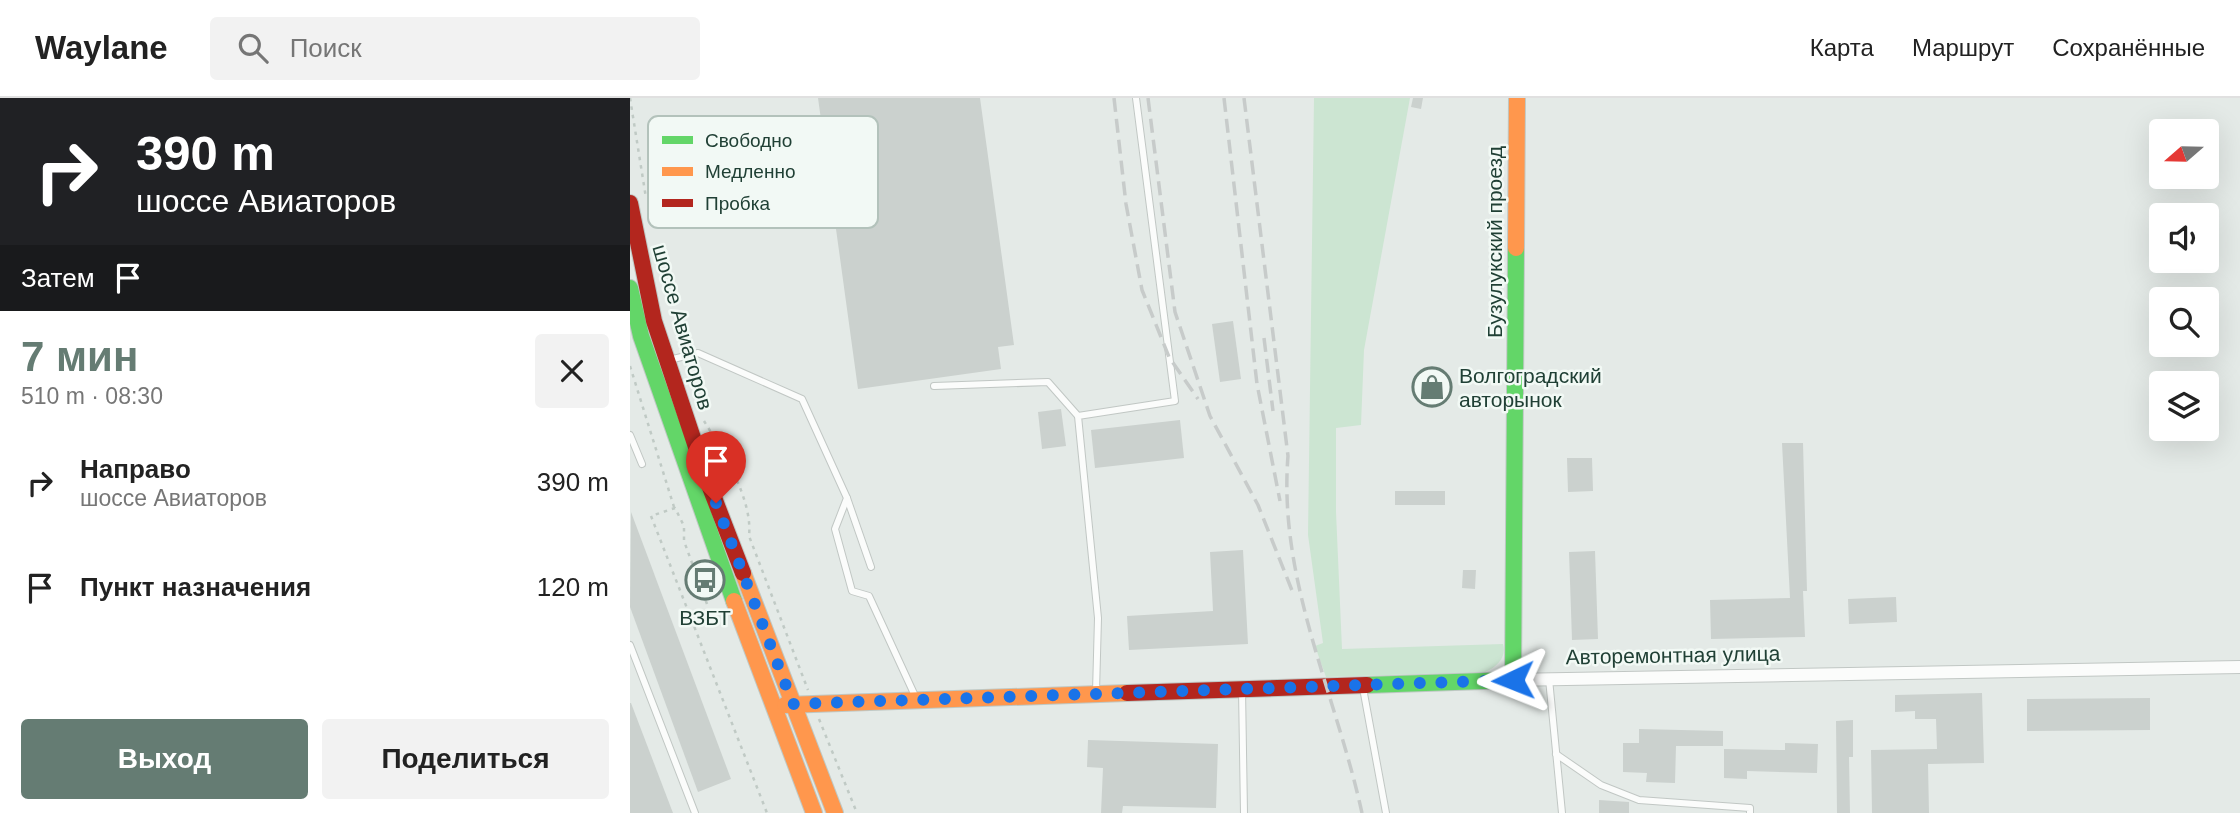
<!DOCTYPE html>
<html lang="ru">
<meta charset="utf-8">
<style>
:root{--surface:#fff;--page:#f2f2f2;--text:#222;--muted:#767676;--line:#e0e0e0;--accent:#657c73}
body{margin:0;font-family:Arial,sans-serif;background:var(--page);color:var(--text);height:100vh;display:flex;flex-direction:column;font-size:26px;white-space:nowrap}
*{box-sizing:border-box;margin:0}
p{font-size:23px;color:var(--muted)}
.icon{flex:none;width:38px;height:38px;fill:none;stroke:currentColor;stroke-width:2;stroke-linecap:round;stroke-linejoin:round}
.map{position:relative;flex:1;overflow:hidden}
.panel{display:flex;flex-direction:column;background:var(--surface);width:630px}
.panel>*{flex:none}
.top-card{background:#202124;color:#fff;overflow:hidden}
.needle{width:46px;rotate:250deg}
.tools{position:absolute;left:1519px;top:21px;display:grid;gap:14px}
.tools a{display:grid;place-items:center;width:70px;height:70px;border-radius:7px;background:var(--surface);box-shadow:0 7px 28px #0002;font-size:35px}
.pin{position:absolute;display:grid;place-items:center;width:60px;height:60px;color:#fff;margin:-72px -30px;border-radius:50% 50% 50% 0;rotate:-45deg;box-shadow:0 0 7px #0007}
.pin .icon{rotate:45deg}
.me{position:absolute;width:77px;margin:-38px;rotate:268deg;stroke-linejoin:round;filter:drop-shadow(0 0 5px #0008)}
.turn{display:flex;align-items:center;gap:24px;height:147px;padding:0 21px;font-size:32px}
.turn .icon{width:91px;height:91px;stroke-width:2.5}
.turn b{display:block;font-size:49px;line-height:60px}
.then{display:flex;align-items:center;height:66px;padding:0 21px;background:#0003;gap:14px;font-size:26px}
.round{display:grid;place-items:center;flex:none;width:74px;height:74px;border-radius:7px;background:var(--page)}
.summary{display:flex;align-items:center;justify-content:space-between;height:119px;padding:0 21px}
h1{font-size:42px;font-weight:700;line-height:52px;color:var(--accent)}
.cta{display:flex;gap:14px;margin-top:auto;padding:14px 21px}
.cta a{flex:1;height:80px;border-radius:7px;background:var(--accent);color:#fff;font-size:28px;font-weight:700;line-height:80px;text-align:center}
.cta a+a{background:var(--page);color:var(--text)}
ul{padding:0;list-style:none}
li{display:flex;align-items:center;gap:21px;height:105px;padding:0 21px}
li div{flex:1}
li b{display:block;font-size:26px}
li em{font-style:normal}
header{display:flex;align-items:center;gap:42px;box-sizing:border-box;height:98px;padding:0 35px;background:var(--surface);border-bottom:2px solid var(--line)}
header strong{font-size:33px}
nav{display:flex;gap:38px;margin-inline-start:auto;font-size:24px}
.search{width:490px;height:63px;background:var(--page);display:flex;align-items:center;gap:18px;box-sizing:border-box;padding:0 24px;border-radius:7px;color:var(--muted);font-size:26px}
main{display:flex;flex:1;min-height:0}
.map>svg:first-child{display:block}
.green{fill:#cce5d2}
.building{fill:#cbd1ce}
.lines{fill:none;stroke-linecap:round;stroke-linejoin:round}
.lane-casing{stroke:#c1c7c4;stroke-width:8}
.street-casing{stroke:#c1c7c4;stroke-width:14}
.fast-casing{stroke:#bfc8c4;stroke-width:18}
.slow-casing{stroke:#bfc8c4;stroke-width:18}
.jam-casing{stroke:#bfc8c4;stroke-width:18}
.path{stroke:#c0cac5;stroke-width:2.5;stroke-dasharray:3.5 5;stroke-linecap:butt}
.lane{stroke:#fbfcfb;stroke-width:6}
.street{stroke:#fbfcfb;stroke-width:12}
.fast{stroke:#63d668;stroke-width:16}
.slow{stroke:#ff974d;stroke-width:16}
.jam{stroke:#b3261e;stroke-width:16}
.rail{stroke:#c7cbca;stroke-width:3.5;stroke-dasharray:14 7;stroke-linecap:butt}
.route{stroke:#1a73e8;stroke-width:12;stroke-dasharray:0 21.6}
.labels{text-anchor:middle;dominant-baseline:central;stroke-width:5;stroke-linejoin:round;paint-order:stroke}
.street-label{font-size:21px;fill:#204035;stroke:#f2f9f5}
.poi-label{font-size:21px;fill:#204035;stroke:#f2f9f5;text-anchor:start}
.key{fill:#f2f9f5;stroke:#b3c2bb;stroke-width:2}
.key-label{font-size:19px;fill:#204035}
</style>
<header>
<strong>Waylane</strong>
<div class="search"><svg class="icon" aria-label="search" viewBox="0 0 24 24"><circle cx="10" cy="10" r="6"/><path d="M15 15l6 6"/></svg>Поиск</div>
<nav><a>Карта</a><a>Маршрут</a><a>Сохранённые</a></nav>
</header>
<main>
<section class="panel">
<div class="top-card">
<div class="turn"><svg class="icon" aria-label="right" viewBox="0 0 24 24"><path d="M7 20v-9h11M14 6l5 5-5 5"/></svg><div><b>390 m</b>шоссе Авиаторов</div></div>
<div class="then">Затем<svg class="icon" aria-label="arrive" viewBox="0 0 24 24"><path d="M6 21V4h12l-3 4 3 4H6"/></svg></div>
</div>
<div class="summary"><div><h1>7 мин</h1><p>510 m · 08:30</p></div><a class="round"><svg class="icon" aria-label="close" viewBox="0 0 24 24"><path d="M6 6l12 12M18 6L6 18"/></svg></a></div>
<ul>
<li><svg class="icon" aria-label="right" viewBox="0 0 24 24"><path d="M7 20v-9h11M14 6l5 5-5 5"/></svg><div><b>Направо</b><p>шоссе Авиаторов</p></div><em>390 m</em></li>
<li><svg class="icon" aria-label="arrive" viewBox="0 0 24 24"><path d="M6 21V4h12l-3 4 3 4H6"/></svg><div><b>Пункт назначения</b></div><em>120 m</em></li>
</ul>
<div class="cta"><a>Выход</a><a>Поделиться</a></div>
</section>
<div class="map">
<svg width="1610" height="715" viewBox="0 0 1610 715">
<rect width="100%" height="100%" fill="#e4eae7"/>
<!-- green -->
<path class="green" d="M684 0H780L734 252 731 327 706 330V414L712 551 873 546C877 559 867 569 855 574L696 579 685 548 693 545 678 437Z"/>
<!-- building -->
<g class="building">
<path d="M188 0H350L384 247 368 249 371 271 228 291Z"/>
<path d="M783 0H793L791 11 781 9Z"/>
<path d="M603 223 611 281 590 284 582 226Z"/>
<path d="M431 311 436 348 412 351 408 314Z"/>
<path d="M550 322 554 360 465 370 461 332Z"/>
<path d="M1152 345H1173L1177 493H1173L1175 539 1081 541 1080 502 1160 500Z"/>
<path d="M937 360H962L963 393 938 394Z"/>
<rect x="765" y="393" width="50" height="14"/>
<path d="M1 414 101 681 68 694 0 509Z"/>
<path d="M613 452 618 546 499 552 497 518 583 513 580 454Z"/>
<path d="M965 453 968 541 942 542 939 454Z"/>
<path d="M833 472H846L845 491 832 490Z"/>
<path d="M1266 499 1267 524 1219 526 1218 501Z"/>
<path d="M1352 595 1354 665 1298 666 1299 715H1242L1241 652 1307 651 1306 621H1285V613L1265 614V597Z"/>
<path d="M1520 600V632L1397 633V601Z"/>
<path d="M0 605H1L43 715H0Z"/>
<path d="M1223 622V659H1219L1220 715H1207L1206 623Z"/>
<path d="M1009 631 1093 633V648H1046L1045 685 1016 684 1017 675 993 674V645H1009Z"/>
<path d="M458 642 588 646 586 710 493 708 492 715H471L473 670 457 669Z"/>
<path d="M1155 645 1188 646 1187 675 1117 673V681L1094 680V651L1155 652Z"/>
<path d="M969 702 999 704V715H969Z"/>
</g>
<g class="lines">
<!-- lane casing -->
<g class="lane-casing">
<g id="lane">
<path d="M39 262 68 255 172 301 217 400 205 431 222 493 239 498 286 600"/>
<path d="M304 288 418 284 448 318"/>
<path d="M0 337 12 366"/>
<path d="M217 400 241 469"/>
<path d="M0 547 65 715"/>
<path d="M919 581 932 715"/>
<path d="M733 590 756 715"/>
<path d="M612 591 614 715"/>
<path d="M466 594 468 520 448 318 545 303 506 0"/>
<path d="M926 656 971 687 1009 702 1120 710V715"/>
</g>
</g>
<!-- street casing -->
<g class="street-casing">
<path id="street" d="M883 582 1610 569"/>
</g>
<!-- fast casing -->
<g class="fast-casing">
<g id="fast">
<path d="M0 190 11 238 104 503"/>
<path d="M737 587 883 582 886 150"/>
</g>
</g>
<!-- slow casing -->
<g class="slow-casing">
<g id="slow">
<path d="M886 150 887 0"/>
<path d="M113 475 205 715"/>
<path d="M104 503 184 715"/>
<path d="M155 607 497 595"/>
</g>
</g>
<!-- jam casing -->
<g class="jam-casing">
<g id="jam">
<path d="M0 105 24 223 76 379 113 475"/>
<path d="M497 595 737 587"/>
</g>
</g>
<!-- path -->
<g class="path">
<path d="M0 0 16 100"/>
<path d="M0 268 44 409"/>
<path d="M74 323C93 353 123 402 119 438L178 592"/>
<path d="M77 506 54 443V428L45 410 21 418 137 715"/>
<path d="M189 621 227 715"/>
</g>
<!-- lane -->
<use href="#lane" class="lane"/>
<!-- street -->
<use href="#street" class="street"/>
<!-- fast -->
<use href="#fast" class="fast"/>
<!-- slow -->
<use href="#slow" class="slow"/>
<!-- jam -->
<use href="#jam" class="jam"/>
<!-- rail -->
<g class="rail">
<path d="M484 0 496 106 512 192 539 259 568 301"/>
<path d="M518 0 545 214 580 318 628 407 663 495"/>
<path d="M594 0 627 286 650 403"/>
<path d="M614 0 658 358C648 482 706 596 732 715"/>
<path d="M634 240 643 313"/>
</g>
</g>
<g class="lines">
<!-- route -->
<path class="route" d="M86 405 163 606 883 582"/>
</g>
<!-- icons -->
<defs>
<g id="shop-ring" transform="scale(2.0125)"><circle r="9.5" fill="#f2f9f5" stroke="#657c73" stroke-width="1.5"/><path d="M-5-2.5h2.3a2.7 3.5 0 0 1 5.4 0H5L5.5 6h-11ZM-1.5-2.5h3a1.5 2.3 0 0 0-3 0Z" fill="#657c73"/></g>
<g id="bus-ring" transform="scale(2.0125)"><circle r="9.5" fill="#f2f9f5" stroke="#657c73" stroke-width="1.5"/><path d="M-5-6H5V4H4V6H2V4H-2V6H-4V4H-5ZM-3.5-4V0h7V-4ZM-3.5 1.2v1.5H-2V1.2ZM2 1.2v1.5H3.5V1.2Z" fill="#657c73"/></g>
</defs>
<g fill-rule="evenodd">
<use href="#shop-ring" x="802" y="289"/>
<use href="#bus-ring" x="75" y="482"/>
</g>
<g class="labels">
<!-- street labels -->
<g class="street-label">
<text transform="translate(864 144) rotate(-90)">Бузулукский проезд</text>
<text transform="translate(53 229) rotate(74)">шоссе Авиаторов</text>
<text transform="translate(1043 557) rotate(-1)">Авторемонтная улица</text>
</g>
<!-- poi labels -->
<g class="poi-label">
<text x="829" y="277">Волгоградский<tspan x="829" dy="24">авторынок</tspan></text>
<text x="75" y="519" text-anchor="middle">ВЗБТ</text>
</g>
</g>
<!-- legend -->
<rect x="18" y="18" width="230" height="112" rx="10" class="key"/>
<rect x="32" y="38" width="31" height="8" fill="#63d668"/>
<rect x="32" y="69" width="31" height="9" fill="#ff974d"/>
<rect x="32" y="101" width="31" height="8" fill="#b3261e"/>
<g class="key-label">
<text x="75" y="49">Свободно</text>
<text x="75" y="80">Медленно</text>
<text x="75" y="112">Пробка</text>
</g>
</svg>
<div class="tools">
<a><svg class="needle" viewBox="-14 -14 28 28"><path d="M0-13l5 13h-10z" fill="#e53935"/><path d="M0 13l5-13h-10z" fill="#767676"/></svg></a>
<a><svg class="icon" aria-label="sound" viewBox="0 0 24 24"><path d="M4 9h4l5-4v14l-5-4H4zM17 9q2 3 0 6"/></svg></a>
<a><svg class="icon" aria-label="search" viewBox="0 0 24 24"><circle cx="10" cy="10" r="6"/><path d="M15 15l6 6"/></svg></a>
<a><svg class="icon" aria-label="layers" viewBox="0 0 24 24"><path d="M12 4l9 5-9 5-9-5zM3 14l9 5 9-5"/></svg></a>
</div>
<div class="pin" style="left:86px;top:405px;background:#d93025"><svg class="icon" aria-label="arrive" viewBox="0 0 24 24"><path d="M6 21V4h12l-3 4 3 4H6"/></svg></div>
<svg class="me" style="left:883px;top:582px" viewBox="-20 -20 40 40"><path d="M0-17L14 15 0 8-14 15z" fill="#1a73e8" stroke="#fff" stroke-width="4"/></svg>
</div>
</main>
